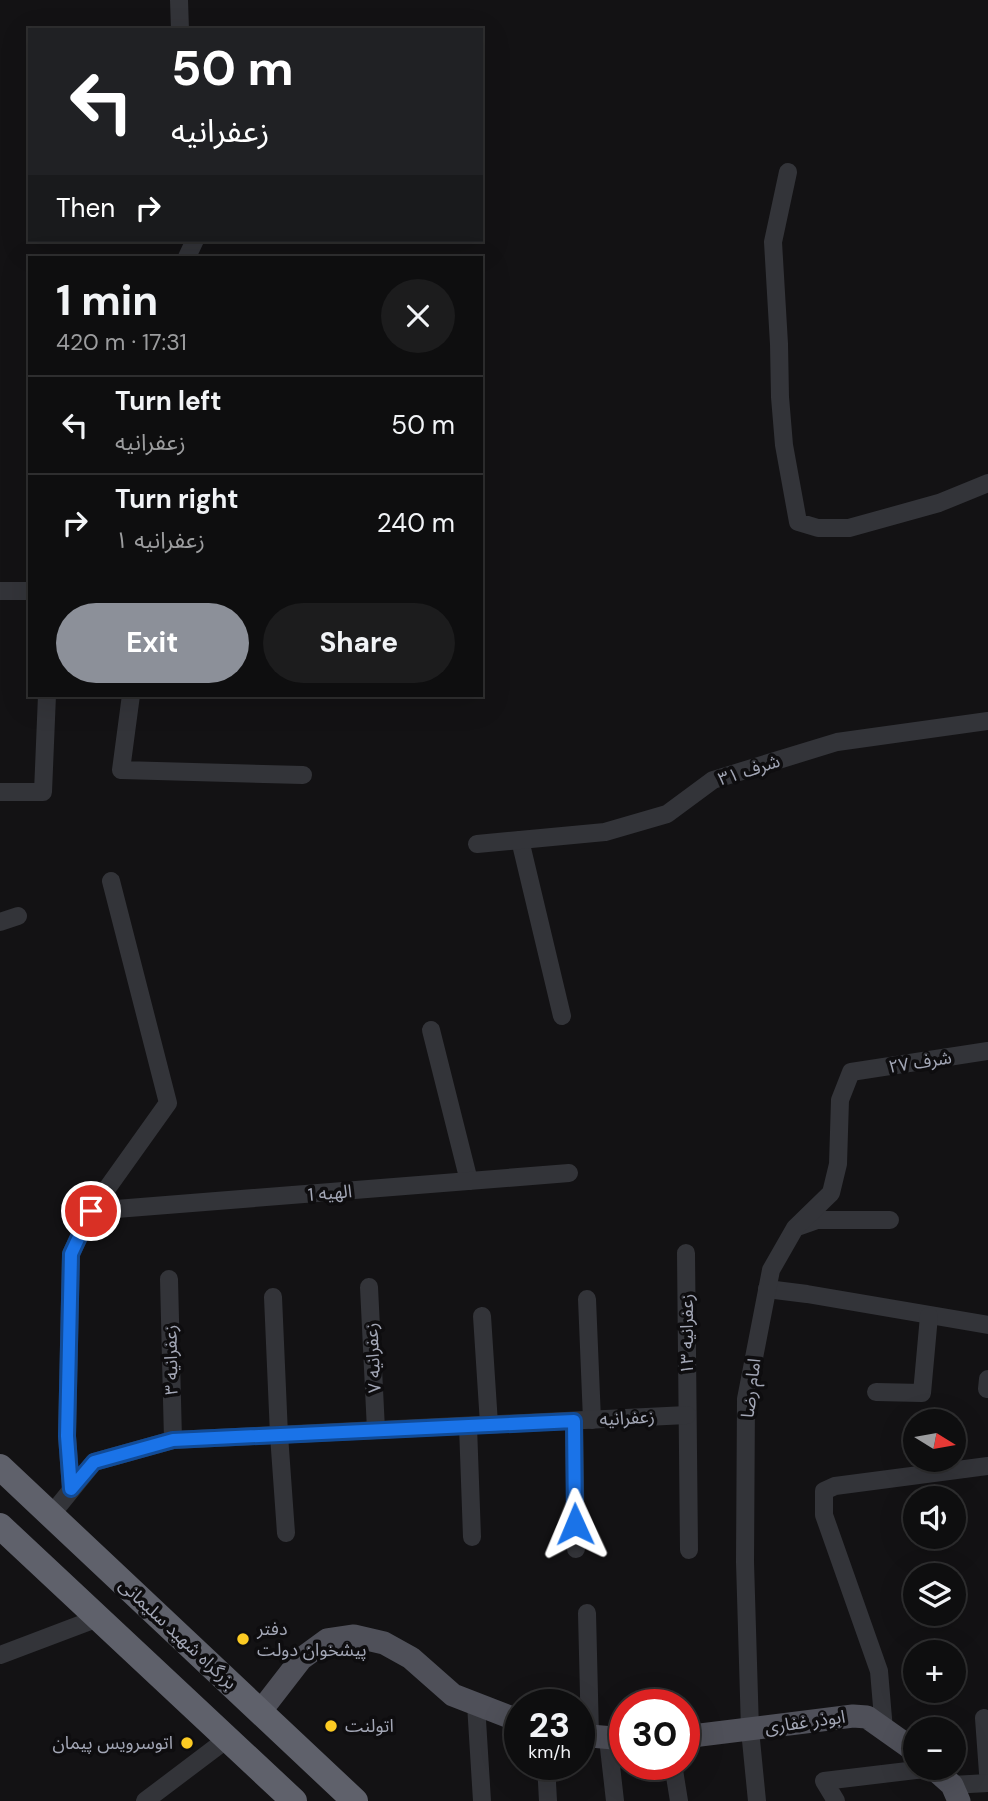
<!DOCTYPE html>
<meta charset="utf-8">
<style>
:root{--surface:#0e0e0f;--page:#1c1c1d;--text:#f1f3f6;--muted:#9b9c9e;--line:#2e2e2f;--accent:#8c9099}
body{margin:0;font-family:"DM Sans","Noto Sans Arabic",sans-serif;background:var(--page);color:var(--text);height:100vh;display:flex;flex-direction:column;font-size:26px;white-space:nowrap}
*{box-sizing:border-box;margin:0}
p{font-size:23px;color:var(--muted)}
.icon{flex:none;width:38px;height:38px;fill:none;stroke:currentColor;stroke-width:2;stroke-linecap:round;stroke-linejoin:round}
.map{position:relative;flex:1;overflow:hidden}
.drawer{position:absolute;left:28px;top:256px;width:455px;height:441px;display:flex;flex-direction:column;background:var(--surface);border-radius:0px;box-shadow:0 7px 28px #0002,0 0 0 2px var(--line)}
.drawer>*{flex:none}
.hud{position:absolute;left:28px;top:28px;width:455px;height:214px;border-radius:0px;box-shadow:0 7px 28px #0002,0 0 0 2px var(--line);background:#202124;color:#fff;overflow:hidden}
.needle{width:46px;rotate:101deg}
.controls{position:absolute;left:903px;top:1409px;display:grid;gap:14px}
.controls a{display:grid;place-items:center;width:63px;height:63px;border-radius:50%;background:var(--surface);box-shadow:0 7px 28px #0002,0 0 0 2px var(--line);font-size:35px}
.speed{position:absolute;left:504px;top:1689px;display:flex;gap:14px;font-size:35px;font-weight:700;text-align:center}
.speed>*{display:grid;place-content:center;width:91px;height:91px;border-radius:50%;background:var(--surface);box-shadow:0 7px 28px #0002,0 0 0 2px var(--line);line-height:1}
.speed small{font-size:18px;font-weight:400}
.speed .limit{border:10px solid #d22;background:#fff;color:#111}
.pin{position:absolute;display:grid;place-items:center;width:60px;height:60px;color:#fff;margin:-30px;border:4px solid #fff;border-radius:50%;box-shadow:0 2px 7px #0007}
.me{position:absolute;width:77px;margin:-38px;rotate:359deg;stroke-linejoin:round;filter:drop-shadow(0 0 5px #0008)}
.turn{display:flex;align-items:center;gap:24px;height:147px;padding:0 28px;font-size:32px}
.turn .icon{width:91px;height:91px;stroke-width:2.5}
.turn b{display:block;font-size:49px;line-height:60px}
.then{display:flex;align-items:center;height:66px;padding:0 28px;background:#0003;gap:14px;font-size:26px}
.round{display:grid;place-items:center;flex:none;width:74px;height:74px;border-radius:37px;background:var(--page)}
.overview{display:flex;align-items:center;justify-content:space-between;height:119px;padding:0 28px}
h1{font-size:42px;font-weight:700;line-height:52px}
.primary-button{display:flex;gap:14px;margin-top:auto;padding:14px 28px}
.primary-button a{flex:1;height:80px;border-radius:42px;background:var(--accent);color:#fff;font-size:28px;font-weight:700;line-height:80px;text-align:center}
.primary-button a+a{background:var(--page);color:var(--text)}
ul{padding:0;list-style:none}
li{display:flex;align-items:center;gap:21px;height:98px;padding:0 28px;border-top:2px solid var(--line)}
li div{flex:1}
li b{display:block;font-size:26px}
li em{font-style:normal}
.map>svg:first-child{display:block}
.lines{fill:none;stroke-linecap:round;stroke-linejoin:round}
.minor{stroke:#333439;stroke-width:18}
.major{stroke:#4f5059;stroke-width:23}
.highway{stroke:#5f616b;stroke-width:26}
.route-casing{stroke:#114b97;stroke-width:18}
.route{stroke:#1a73e8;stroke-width:12}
.poi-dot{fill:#fccb23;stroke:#0e0d0f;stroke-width:2.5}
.labels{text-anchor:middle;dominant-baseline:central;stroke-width:7;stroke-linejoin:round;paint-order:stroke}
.street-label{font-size:18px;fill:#a3a7b6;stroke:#0e0d0f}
.poi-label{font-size:18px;fill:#a3a7b6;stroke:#0e0d0f;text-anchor:start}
</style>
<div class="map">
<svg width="988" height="1801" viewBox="0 0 988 1801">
<rect width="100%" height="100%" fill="#131214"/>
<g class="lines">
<!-- minor -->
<g class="minor">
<path d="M179 0 180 30"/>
<path d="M788 172 773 242 779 344 780 397 784 445 798 522 818 528H849L939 503 988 483"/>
<path d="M187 257 195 240"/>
<path d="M0 591H30"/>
<path d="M131 695 121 770 303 775"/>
<path d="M0 792H43L47 695"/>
<path d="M520 840 562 1016"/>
<path d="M477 844 605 832 667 814 713 780 837 742 988 721"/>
<path d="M0 922 18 916"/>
<path d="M431 1030 469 1181"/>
<path d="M91 1211 569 1173"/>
<path d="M800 1226 817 1220H890"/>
<path d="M686 1253 689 1550"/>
<path d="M169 1279 173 1440"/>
<path d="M369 1287 376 1430"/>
<path d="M767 1289 807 1294 988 1325"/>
<path d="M273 1297 279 1435 286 1533"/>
<path d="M587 1299 592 1420"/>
<path d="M482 1316 489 1424"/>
<path d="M987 1389 988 1379"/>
<path d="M876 1392 922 1393 929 1316"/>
<path d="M574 1421 576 1549"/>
<path d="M468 1426 472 1537"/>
<path d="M71 1489 67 1436 71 1254 91 1211 168 1103 111 881"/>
<path d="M51 1515 94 1462 173 1440 687 1415"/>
<path d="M587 1613 590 1736"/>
<path d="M0 1655 98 1618"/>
<path d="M476 1704 482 1801"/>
<path d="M984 1718 988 1773"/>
<path d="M884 1730 879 1671 824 1515V1491L835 1486 988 1466"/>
<path d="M608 1739 615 1801"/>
<path d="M546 1764 548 1801"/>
<path d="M673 1764 679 1801"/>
<path d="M952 1785 988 1783"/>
<path d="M145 1801 227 1739"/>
<path d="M757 1801 750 1730 745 1562 746 1399 771 1270 795 1228 831 1193 838 1164 840 1100 851 1072 988 1051"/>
<path d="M836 1801 824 1781 933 1768"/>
</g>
<!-- major -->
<g class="major">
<path d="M260 1712 301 1659 327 1640 354 1636 384 1643 411 1658 453 1695 520 1721"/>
<path d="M579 1735 625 1739"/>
<path d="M684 1737 853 1716 867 1717 915 1751"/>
<path d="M933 1768 952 1785 959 1801"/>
</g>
<!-- highway -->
<g class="highway">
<path d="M0 1467 355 1801"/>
<path d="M0 1526 294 1801"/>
</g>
</g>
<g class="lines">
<!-- route casing -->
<g class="route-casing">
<path id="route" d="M91 1211 71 1254 67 1436 71 1489 94 1462 173 1440 574 1421 575 1524"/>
</g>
<!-- route -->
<use href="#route" class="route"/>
</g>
<!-- markers -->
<g class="poi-dot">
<circle cx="243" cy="1639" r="7"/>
<circle cx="331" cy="1726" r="7"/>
<circle cx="187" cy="1743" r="7"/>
</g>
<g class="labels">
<!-- street labels -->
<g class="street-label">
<text transform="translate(749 770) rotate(-18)">شرف ۳۱</text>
<text transform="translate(920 1062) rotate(-9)">شرف ۲۷</text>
<text transform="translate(330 1193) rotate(-5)">الهیه 1</text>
<text transform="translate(687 1334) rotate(-90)">زعفرانیه ۱۳</text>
<text transform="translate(373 1358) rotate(-93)">زعفرانیه ۷</text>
<text transform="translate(171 1360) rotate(-91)">زعفرانیه ۳</text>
<text transform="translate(751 1388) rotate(-83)">امام رضا</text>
<text transform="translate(627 1418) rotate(-3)">زعفرانیه</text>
<text transform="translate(178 1634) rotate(43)">بزرگراه شهید سلیمانی</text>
<text transform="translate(805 1722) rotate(-8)">ابوذر غفاری</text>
</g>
<!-- poi labels -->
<g class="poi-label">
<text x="257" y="1629">دفتر<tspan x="257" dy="21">پیشخوان دولت</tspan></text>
<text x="345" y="1726">اتولنت</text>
<text x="173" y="1743" text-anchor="end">اتوسرویس پیمان</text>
</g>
</g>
</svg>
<div class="controls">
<a><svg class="needle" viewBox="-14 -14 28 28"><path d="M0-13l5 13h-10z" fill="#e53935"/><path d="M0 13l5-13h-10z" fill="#9b9c9e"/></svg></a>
<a><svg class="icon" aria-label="sound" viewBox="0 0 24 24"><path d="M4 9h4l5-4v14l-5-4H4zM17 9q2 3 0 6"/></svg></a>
<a><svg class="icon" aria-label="layers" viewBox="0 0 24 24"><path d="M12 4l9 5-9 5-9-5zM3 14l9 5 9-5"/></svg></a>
<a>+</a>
<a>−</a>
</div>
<div class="speed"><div>23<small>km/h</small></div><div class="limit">30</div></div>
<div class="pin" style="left:91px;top:1211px;background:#d93025"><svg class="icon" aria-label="arrive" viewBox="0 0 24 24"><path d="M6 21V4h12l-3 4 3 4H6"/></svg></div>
<svg class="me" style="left:575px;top:1524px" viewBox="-20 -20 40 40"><path d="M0-17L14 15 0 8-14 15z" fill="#1a73e8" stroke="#fff" stroke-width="4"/></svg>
<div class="hud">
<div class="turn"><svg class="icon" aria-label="left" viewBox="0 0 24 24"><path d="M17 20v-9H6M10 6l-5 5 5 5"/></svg><div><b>50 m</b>زعفرانیه</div></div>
<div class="then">Then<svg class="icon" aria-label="right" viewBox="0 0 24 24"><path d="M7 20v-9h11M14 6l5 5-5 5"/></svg></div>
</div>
<section class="drawer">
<div class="overview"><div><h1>1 min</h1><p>420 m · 17:31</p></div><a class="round"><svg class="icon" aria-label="close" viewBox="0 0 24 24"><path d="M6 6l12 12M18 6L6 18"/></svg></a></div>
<ul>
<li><svg class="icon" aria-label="left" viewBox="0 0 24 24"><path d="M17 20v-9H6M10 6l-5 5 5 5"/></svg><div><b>Turn left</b><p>زعفرانیه</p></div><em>50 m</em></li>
<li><svg class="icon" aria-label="right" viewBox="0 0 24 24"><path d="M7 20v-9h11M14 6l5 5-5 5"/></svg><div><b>Turn right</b><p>زعفرانیه ۱</p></div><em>240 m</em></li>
</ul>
<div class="primary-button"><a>Exit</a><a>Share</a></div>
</section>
</div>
